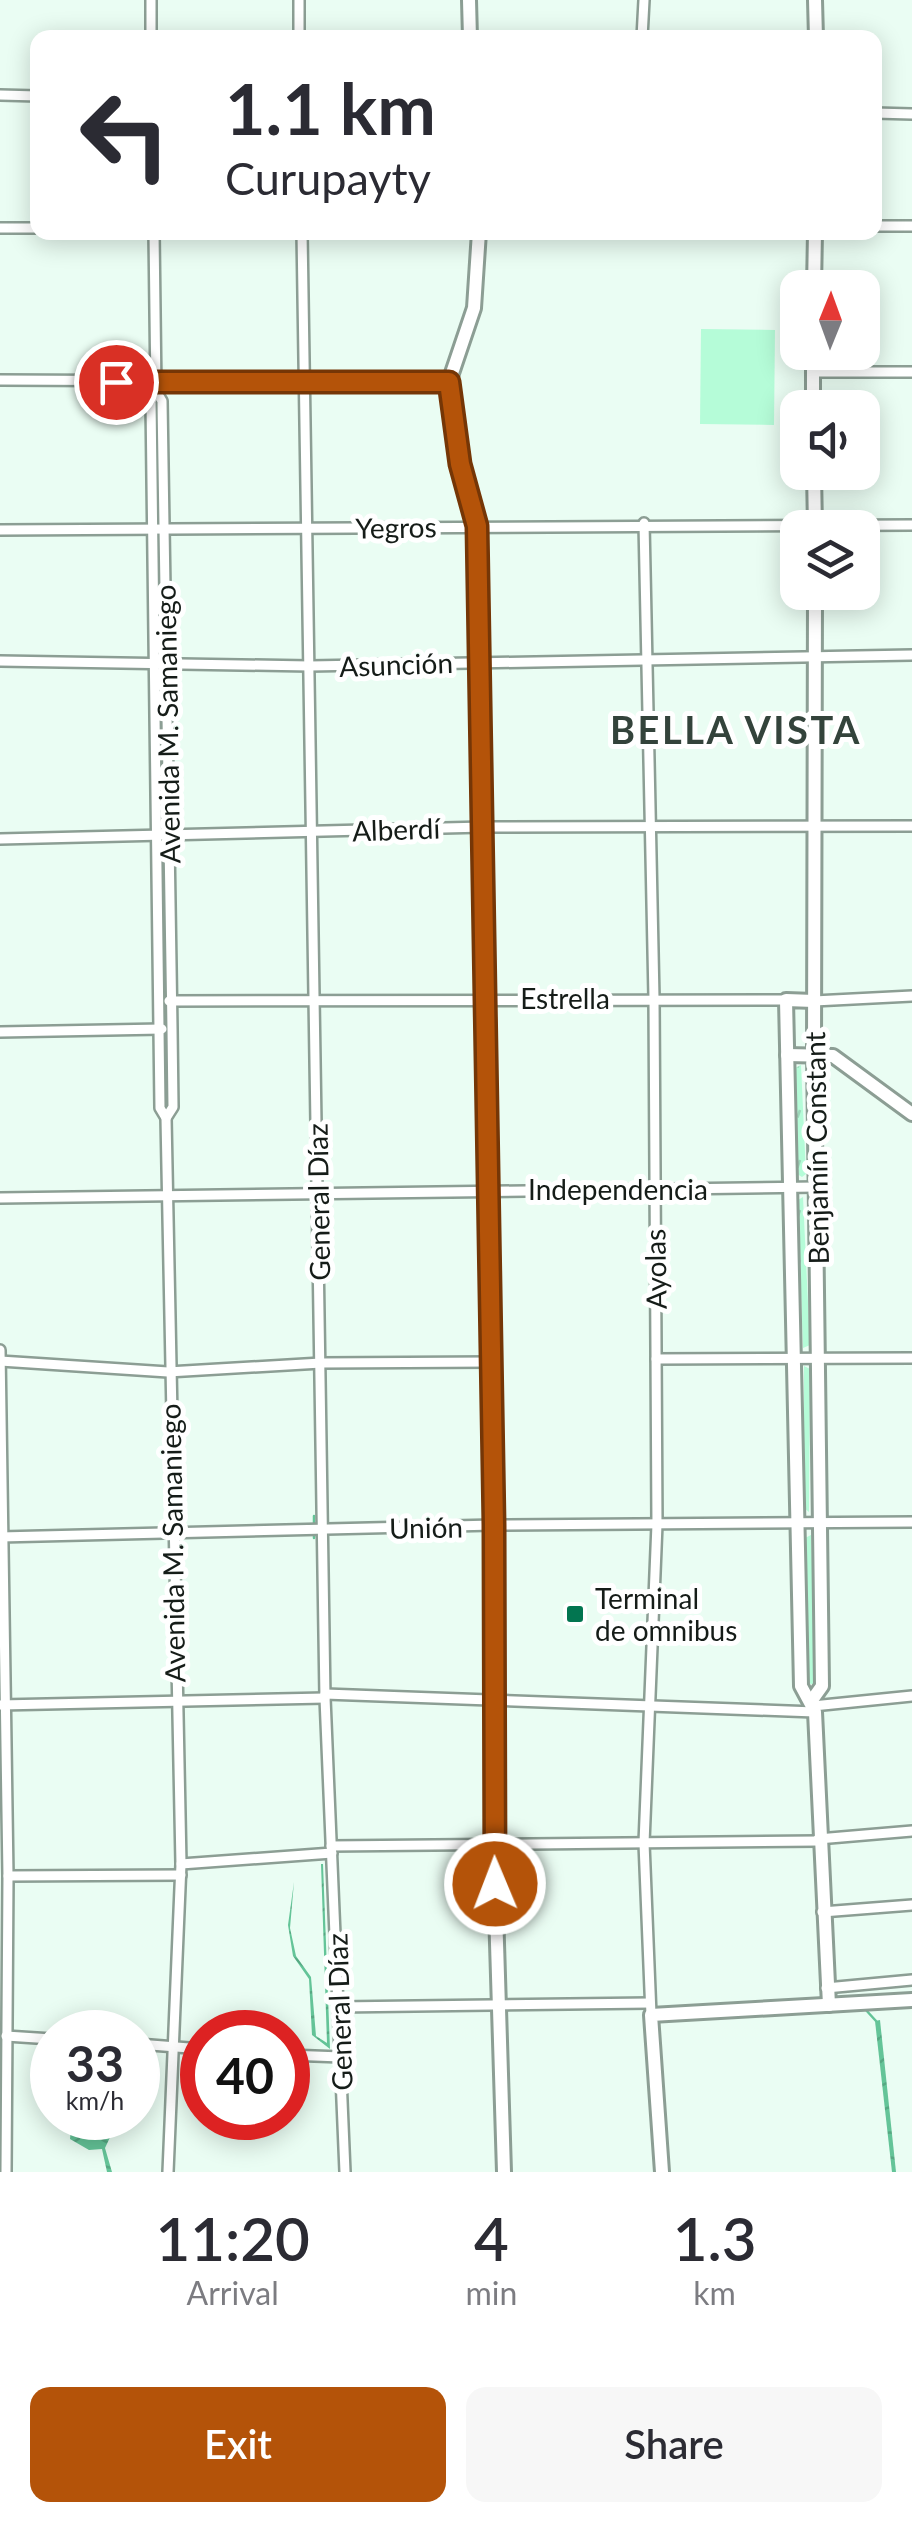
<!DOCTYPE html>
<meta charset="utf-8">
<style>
:root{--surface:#fff;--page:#f7f7f7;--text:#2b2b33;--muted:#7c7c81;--accent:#b45309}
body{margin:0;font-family:Lato,sans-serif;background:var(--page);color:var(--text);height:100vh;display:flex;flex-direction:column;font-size:38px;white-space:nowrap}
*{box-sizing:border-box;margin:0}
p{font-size:32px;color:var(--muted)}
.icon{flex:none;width:55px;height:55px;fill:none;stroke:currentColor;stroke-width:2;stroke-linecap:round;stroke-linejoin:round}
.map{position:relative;height:2172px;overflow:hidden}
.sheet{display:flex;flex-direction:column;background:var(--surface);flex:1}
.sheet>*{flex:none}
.guide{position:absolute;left:30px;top:30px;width:852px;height:210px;border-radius:20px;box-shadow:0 5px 25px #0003;background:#fff;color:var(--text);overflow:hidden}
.needle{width:65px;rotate:1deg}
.fabs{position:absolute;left:780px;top:270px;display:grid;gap:20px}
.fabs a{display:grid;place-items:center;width:100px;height:100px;border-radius:20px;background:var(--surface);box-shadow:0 5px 25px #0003;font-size:50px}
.speed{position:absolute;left:30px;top:2010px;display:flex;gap:20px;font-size:50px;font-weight:700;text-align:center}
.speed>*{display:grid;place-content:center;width:130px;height:130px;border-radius:50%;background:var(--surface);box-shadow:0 5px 25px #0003;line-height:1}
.speed small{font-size:25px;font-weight:400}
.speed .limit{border:15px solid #d22;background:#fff;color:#111}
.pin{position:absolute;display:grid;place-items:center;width:85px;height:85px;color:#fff;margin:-42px;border:5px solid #fff;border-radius:50%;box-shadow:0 2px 10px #0007}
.me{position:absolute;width:110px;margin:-55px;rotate:359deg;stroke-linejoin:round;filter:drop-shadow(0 0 8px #0008)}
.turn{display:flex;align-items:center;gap:35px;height:210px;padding:0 30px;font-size:45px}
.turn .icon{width:130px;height:130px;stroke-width:2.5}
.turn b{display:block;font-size:70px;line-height:85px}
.eta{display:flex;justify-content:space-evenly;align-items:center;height:170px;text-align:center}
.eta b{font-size:60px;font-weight:600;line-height:70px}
.action{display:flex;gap:20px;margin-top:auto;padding:20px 30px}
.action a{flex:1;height:115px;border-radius:20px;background:var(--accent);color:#fff;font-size:40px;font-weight:600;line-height:115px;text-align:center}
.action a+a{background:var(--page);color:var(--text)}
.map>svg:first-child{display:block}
.grass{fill:url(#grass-tufts)}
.pitch{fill:#b5fcd8}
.water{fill:url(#water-waves)}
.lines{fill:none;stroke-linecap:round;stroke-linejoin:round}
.stream{stroke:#64c498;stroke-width:2.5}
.street-casing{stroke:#8c9e94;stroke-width:14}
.secondary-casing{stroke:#8c9e94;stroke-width:18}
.street{stroke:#fff;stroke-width:9}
.secondary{stroke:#fff;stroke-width:12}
.route-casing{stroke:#753606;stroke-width:25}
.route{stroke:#b45309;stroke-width:18}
.poi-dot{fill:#027550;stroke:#fff;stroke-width:4}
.labels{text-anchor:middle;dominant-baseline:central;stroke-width:10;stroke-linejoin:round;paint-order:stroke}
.street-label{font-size:28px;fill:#151c18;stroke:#fff}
.poi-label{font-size:28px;fill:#151c18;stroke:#fff;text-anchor:start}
.district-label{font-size:38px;font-weight:bold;letter-spacing:2.5px;fill:#33433b;stroke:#fff}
</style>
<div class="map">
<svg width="912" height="2172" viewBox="0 0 912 2172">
<defs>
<pattern id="grass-tufts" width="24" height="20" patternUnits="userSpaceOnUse" patternTransform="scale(2.5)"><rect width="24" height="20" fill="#b5fcd8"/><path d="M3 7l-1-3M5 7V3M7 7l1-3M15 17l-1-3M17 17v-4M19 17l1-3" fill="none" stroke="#9bd7b9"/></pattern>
<pattern id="water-waves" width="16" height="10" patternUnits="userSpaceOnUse" patternTransform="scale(2.5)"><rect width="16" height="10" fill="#64c498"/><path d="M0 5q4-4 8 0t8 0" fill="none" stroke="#56a882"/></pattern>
</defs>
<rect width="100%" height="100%" fill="#eafdf3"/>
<!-- grass -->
<g class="grass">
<path d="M801 1065 806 1174 802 1177 797 1174 795 1068Z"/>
<path d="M803 1197 810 1345 803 1348 798 1200Z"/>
<path d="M804 1366 810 1369 809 1512 804 1508Z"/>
<path d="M811 1535 816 1682 813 1685 807 1682 805 1538Z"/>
</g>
<!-- pitch -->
<path class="pitch" d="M701 329 775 330 774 425 700 424Z"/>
<!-- water -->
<g class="water">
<path d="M321 1864H323L330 2049 312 2035 309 1979 293 1956 288 1925 294 1882 290 1928 296 1956 311 1977 316 2036 327 2043Z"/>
<path d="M880 2020 896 2172H892L875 2021Z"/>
<path d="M72 2118H97L113 2131 105 2148 112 2172H107L102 2149 89 2150 70 2139Z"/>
</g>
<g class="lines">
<!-- stream -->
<g class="stream">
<path d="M314 1516V1538"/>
<path d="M865 2009 876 2021"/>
</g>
<!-- street casing -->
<g class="street-casing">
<g id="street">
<path d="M151 0V38"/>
<path d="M299 38V0"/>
<path d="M642 38 644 0"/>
<path d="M0 95 38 96"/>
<path d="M875 113 912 114"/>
<path d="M875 226H912"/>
<path d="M0 228H38"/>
<path d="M154 232 156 391 151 401 160 1108 166 1118 181 1864 168 2172"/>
<path d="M302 232 325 1698 345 2172"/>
<path d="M813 372H912"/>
<path d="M0 380 449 382"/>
<path d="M156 391 162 401 172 1029 173 1107 166 1118"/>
<path d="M644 523 654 998 657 1524 644 1843 651 2015"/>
<path d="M0 530 912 525"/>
<path d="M0 661 310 666 912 655"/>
<path d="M0 839 484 827 912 826"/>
<path d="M169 1001 786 1000"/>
<path d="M814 1001 912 996"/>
<path d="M0 1032 162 1029"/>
<path d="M0 1198 816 1187"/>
<path d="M0 1350 8 1876 6 2172"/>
<path d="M656 1359 912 1358"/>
<path d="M0 1361 168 1372 321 1363 491 1362"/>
<path d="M0 1537 494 1525 912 1522"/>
<path d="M325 1694 815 1712"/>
<path d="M0 1705 325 1698"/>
<path d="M813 1706 912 1696"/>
<path d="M818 1839 912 1831"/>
<path d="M331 1846 818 1841"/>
<path d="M181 1864 332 1853"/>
<path d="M8 1876 181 1875"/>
<path d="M822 1912 912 1905"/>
<path d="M826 1988 912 1980"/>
<path d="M339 2007 650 2003"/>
<path d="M6 2036 52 2039"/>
<path d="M138 2044 202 2049"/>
<path d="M288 2055 341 2057"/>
</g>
</g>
<!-- secondary casing -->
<g class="secondary-casing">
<g id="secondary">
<path d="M469 0 470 38"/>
<path d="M815 0 816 38"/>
<path d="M479 232 474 308 449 382 460 464 477 526 490 1189 494 1845 504 2172"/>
<path d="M814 288 815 232"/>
<path d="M813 352V408"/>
<path d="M814 472 815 528"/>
<path d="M814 1001 786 1000 801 1686 815 1712 829 2005"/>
<path d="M787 1055 833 1056 912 1114"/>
<path d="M812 1700 822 1686 814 1055 815 592"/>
<path d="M662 2172 651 2015 912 2000"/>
</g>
</g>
<!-- street -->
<use href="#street" class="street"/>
<!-- secondary -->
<use href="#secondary" class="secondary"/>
</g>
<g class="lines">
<!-- route casing -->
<g class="route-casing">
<path id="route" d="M116 382H449L460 464 477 526 494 1525 495 1884"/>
</g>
<!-- route -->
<use href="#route" class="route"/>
</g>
<!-- markers -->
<rect class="poi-dot" x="565" y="1604" width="20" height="20" rx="5"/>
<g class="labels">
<!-- street labels -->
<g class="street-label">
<text transform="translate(396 527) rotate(-1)">Yegros</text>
<text transform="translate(396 664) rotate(-2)">Asunción</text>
<text transform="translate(167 724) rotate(-91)">Avenida M. Samaniego</text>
<text transform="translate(396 829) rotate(-2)">Alberdí</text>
<text x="565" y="998">Estrella</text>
<text transform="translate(816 1148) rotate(-91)">Benjamín Constant</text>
<text x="618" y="1189">Independencia</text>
<text transform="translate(318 1202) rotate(-91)">General Díaz</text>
<text transform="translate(655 1269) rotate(-91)">Ayolas</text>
<text transform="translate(426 1527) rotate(-1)">Unión</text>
<text transform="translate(172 1543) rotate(-91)">Avenida M. Samaniego</text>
<text transform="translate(339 2012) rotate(-92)">General Díaz</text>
</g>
<!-- poi labels -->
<g class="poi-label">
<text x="595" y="1598">Terminal<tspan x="595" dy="32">de omnibus</tspan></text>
</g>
<!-- district labels -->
<g class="district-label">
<text x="736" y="729">BELLA VISTA</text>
</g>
</g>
</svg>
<div class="fabs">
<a><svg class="needle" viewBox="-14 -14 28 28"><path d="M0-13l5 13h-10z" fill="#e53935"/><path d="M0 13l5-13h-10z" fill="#7c7c81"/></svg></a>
<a><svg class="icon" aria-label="sound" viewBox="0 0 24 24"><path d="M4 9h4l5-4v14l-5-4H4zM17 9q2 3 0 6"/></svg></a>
<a><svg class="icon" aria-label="layers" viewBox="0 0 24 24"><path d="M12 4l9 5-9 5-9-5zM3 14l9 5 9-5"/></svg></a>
</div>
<div class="speed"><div>33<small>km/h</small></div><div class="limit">40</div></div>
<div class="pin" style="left:116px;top:382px;background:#d93025"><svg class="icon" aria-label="arrive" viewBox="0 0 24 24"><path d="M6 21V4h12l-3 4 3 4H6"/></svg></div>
<svg class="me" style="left:495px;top:1884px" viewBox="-20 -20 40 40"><circle r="17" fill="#b45309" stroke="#fff" stroke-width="3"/><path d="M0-11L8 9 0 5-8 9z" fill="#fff"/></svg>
<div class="guide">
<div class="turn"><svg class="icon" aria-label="left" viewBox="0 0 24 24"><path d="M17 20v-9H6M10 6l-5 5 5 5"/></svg><div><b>1.1 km</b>Curupayty</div></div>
</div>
</div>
<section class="sheet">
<div class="eta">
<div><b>11:20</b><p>Arrival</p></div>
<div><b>4</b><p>min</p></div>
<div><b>1.3</b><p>km</p></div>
</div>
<div class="action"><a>Exit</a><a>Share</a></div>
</section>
